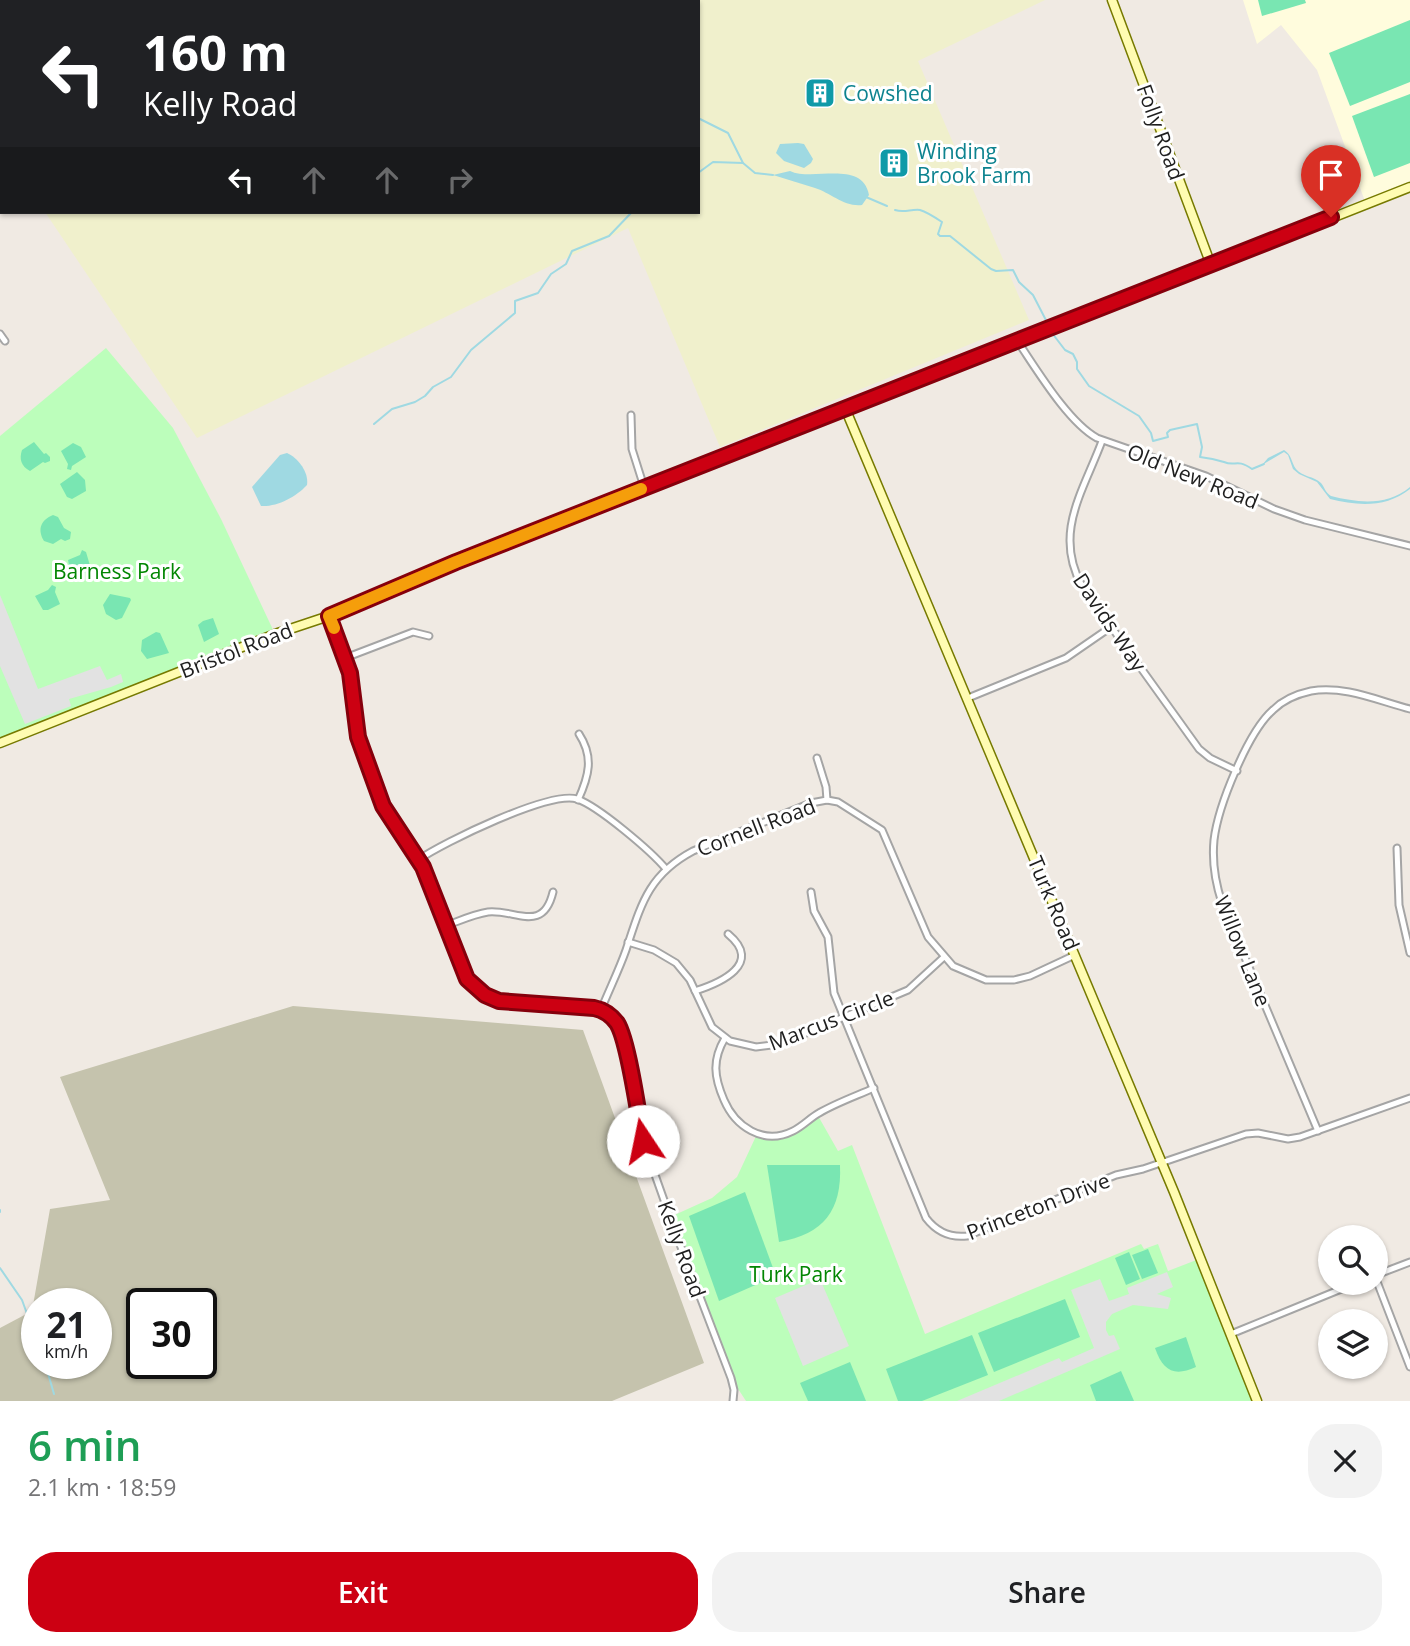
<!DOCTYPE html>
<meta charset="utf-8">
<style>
:root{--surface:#fff;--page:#f2f2f2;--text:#202124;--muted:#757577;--accent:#cc0012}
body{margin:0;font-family:"Open Sans",sans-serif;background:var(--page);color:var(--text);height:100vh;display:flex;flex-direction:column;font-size:26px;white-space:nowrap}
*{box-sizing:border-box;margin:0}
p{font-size:23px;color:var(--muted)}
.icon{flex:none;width:38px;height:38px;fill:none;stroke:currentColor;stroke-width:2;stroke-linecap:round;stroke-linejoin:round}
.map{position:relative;height:1401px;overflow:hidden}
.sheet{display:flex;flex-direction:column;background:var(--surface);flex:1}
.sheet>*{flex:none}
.banner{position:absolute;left:0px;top:0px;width:700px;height:214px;box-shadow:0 2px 5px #0004;background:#202124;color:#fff;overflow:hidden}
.fabs{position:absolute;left:1318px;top:1225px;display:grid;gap:14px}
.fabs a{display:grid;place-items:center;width:70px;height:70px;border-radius:50%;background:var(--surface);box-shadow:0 2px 5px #0004;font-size:35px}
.speed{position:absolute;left:21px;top:1288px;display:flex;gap:14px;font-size:35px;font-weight:700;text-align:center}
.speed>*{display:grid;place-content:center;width:91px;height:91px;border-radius:50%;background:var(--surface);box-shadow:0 2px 5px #0004;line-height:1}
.speed small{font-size:18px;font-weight:400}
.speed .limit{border:4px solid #111;border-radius:10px;background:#fff;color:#111}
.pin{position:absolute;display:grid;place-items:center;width:60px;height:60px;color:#fff;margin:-72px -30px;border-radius:50% 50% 50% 0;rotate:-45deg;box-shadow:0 0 7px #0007}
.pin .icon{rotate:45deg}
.me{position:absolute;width:77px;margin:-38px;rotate:349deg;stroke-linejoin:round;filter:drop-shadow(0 0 5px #0008)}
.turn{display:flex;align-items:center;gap:24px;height:147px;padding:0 28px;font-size:32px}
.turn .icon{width:91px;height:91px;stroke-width:2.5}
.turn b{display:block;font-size:49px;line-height:60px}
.lanes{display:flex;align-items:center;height:66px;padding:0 28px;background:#0003;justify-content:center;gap:35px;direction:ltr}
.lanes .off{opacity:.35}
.round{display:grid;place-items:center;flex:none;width:74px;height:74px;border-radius:28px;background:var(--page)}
.head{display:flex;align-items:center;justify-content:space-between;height:119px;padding:0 28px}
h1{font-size:42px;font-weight:600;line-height:52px;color:#1e9e55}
.button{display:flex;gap:14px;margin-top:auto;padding:14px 28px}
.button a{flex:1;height:80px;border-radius:28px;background:var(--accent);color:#fff;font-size:28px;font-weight:600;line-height:80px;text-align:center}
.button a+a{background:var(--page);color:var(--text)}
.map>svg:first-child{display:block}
.education{fill:#fffcdd}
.construction{fill:#c5c3ad;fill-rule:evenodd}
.farmland{fill:#f0f0cc}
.park{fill:#bcfebb}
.pitch{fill:#79e6b2}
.parking{fill:#e2e2e2}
.water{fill:#9fd9e2}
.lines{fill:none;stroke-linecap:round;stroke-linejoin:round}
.stream{stroke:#9fd9e2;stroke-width:2}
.street-casing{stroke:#a5a5a5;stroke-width:9}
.secondary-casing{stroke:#777a00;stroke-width:11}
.street{stroke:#fff;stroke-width:5}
.secondary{stroke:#fffcb2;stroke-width:8}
.route-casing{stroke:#85000c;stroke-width:18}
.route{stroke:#cc0012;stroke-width:12}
.slow{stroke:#f59e0b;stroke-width:12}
.labels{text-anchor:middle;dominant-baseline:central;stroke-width:6;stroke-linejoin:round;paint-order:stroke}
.culture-label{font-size:21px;fill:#0d838f;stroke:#fff;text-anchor:start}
.street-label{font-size:21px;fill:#1e1e1e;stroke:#fff}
.park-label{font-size:21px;fill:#028602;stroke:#fff}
</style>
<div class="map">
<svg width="1410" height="1401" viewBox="0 0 1410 1401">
<rect width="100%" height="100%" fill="#f0eae3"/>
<!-- education -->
<path class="education" d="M1243 0H1410V187L1366 204 1317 70 1281 25 1257 44Z"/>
<!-- construction -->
<path class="construction" d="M293 1006 583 1030 704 1363 612 1401H0V1328L32 1311 50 1209 110 1200 60 1077ZM37 1304H96V1363H37ZM142 1304H201V1363H142Z"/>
<!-- farmland -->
<path class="farmland" d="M91 0H1045L918 61 1029 320 720 447 628 228 197 438 45 212H698V2H90Z"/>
<!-- park -->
<g class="park">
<path d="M106 348 173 428 221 519 275 634 0 743V436Z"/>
<path d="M817 1114 838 1151 852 1145 925 1334 1141 1244 1144 1249 1158 1244 1168 1271 1199 1259 1255 1401H746L731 1378 670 1217 712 1198 737 1177 757 1134 781 1136Z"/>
</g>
<!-- pitch -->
<g class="pitch">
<path d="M1258 0H1305L1306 3 1262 16Z"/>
<path d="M1410 20V82L1350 106 1329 53Z"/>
<path d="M1410 94V163L1374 177 1352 116Z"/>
<path d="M34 442 44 454 46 453 50 457V461L45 463 43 462 30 471C21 466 19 459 22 450Z"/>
<path d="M73 443 81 447 86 457 72 466 71 470 67 469 68 464 61 451Z"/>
<path d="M77 472 85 480 86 491 72 499 67 497 60 484Z"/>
<path d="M53 515 58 517 64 528 71 532 70 539 65 541 61 539 53 544 44 541C37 529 41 520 53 515Z"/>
<path d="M82 550 86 552 91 569 79 576 70 570 68 560 80 555Z"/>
<path d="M52 585 56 587 55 592 60 604 48 610H43L35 596 48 590Z"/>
<path d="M110 594 130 598 131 600 122 618 116 620 106 614 103 605Z"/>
<path d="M213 618 219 634 204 642 198 625 203 621Z"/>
<path d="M156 632 160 633 169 653 147 659 141 651 142 640Z"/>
<path d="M767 1165H840C842 1210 824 1234 779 1242Z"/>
<path d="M745 1192 776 1276 719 1301 689 1216Z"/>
<path d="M1148 1249 1158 1273 1142 1279 1132 1255Z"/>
<path d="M1129 1252 1140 1279 1126 1285 1115 1258Z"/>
<path d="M1065 1299 1080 1337 994 1372 978 1333Z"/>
<path d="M972 1335 988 1375 922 1401H898L886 1369Z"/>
<path d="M1186 1337 1196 1367C1174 1377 1163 1371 1155 1348Z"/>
<path d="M850 1362 866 1401H808L800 1383Z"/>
<path d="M1121 1371 1134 1401H1096L1090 1385Z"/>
</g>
<!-- parking -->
<g class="parking">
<path d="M0 595 38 689 100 666 107 680 121 674 123 682 111 687 69 699 71 706 25 724 0 666Z"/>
<path d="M1167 1272 1173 1287 1157 1294 1171 1298 1168 1309 1133 1305 1112 1314 1106 1322V1330L1109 1336 1114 1335 1120 1349 999 1401H957L1059 1358 1062 1362 1094 1348 1071 1290 1100 1279 1109 1301 1129 1294 1127 1288Z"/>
<path d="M820 1279 849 1346 803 1366 775 1298Z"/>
</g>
<!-- water -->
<g class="water">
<path d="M798 143 804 144 813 159 811 163 804 168 784 161 776 153 780 144Z"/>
<path d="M790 171C813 182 862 159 869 195L862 205C844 207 831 193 815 188 801 184 787 179 773 175Z"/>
<path d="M1284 450C1292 455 1291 462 1296 469 1302 477 1314 476 1321 483 1325 488 1325 492 1331 496 1359 503 1387 506 1410 487V489C1386 508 1358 506 1330 499L1317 482 1299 474 1293 469 1288 455 1284 452 1262 465 1268 458Z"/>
<path d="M287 453C298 458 309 472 307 485 296 497 277 507 261 506L252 487 280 455Z"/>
</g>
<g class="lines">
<!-- stream -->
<g class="stream">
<path d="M698 118 728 133 743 163"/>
<path d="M698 173 713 162 743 163 755 173 773 175"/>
<path d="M866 197 887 206"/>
<path d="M895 210C904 213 911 209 920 210 927 212 936 218 942 222L938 234 940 236H950L991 269 996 271 1013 270 1019 282 1033 295 1050 328"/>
<path d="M1052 333 1065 350 1073 354 1077 362V369L1089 386 1139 416 1151 433 1153 441 1168 437 1167 433 1170 430 1197 424 1202 447 1200 457C1210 458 1215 459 1224 462 1236 467 1236 458 1252 469L1264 464"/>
<path d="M374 424 392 409 415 402 425 396 433 387 451 377 471 350 515 313V301L538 293 551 274 566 264 572 251 609 236 632 212"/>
<path d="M0 1210V1212"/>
<path d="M0 1268 22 1300 30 1322"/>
<path d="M34 1329 37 1339"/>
<path d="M45 1363 54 1394"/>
</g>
<!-- street casing -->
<g class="street-casing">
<g id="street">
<path d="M0 334 5 341"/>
<path d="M1018 342C1037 370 1068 422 1097 438L1206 476 1274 509 1305 520 1410 546"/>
<path d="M631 415 632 449 644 487"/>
<path d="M1102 441C1083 492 1053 533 1082 586L1199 749 1210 758 1237 771"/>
<path d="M329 616 350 672 358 737 383 806 423 867 464 974 479 991 499 1001 601 1010 611 1017 619 1026 643 1141 676 1234 731 1378 734 1390 733 1401"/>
<path d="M345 658 413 632 429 636"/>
<path d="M968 698 1066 658 1111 627"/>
<path d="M817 758 826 787 827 800"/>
<path d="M578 800C589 776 594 757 579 734"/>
<path d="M1397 848 1399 905 1410 953"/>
<path d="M418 860C444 842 549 791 577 799 598 806 651 851 666 869"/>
<path d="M811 892 814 911 828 937 834 993 926 1218C936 1231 950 1238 967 1236L1116 1175 1143 1169 1246 1134 1258 1133 1288 1139 1300 1137 1410 1098"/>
<path d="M445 926C459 921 474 914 488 912 515 909 543 934 553 892"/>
<path d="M628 942 654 950 676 963 690 980 712 1027 730 1041 756 1047 780 1044 908 990 944 957"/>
<path d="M695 991C720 983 764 964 728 934"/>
<path d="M601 1010C609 990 619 970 626 950 641 905 648 875 693 851L811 803 827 800 838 802 882 830 928 937 953 966 986 980H1014L1030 976 1075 955"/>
<path d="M725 1038C712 1060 714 1077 724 1100 735 1126 763 1146 793 1131 803 1126 810 1118 819 1113 836 1103 856 1096 874 1088"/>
<path d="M1318 1131 1222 903C1215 882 1212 861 1214 840 1218 806 1248 732 1273 710 1283 700 1297 694 1311 691 1344 685 1379 701 1410 709"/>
<path d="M1376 1275 1410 1262"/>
<path d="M1376 1279 1410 1367"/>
<path d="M1231 1334 1356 1283"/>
</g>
</g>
<!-- secondary casing -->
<g class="secondary-casing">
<g id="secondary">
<path d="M1112 0 1211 265"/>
<path d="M77 2 79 0"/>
<path d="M0 97 2 95"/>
<path d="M845 408 1174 1192 1257 1401"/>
<path d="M0 743 275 634 329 616 456 562 900 386 1018 342 1410 187"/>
</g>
</g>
<!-- street -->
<use href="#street" class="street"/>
<!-- secondary -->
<use href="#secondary" class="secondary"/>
</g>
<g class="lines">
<!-- route casing -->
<g class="route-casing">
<path id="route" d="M643 1141C639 1117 628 1040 617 1023 611 1015 604 1010 594 1008L499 1001 485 995 467 979 423 867 383 806 358 737 350 673 329 616 456 562 1331 217"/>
</g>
<!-- route -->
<use href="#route" class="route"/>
<!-- slow -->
<path class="slow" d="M334 628 329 616 456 562 641 489"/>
</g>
<!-- icons -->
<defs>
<g id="building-square" transform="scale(1.575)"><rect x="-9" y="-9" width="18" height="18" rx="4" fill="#0f9aa8" stroke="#fff"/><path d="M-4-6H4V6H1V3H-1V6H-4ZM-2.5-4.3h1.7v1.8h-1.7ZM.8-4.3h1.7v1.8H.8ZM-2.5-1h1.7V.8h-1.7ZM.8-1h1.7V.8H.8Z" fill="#fff"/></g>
</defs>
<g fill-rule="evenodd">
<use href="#building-square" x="820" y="93"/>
<use href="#building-square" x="894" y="163"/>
</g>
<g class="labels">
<!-- culture labels -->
<g class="culture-label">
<text x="843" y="93">Cowshed</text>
<text x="917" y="151">Winding<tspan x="917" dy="24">Brook Farm</tspan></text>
</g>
<!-- street labels -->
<g class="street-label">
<text transform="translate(1161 132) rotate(70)">Folly Road</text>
<text transform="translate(1193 476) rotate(22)">Old New Road</text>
<text transform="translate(1110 622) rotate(56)">Davids Way</text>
<text transform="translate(236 650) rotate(-21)">Bristol Road</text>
<text transform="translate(756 827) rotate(-21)">Cornell Road</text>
<text transform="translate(1054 903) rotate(67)">Turk Road</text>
<text transform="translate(1243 951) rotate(68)">Willow Lane</text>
<text transform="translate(831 1020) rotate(-21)">Marcus Circle</text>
<text transform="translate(1038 1206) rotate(-21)">Princeton Drive</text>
<text transform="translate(682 1249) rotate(70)">Kelly Road</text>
</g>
<!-- park labels -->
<g class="park-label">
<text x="117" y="571">Barness Park</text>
<text x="796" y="1274">Turk Park</text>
</g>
</g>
</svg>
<div class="fabs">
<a><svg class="icon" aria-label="search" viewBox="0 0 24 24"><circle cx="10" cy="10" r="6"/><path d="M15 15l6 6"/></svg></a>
<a><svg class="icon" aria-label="layers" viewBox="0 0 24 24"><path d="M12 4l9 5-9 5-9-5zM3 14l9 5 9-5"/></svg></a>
</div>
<div class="speed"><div>21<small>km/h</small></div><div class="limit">30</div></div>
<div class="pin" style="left:1331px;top:217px;background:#d93025"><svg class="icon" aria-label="arrive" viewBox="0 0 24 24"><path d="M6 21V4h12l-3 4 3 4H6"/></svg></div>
<svg class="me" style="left:643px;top:1141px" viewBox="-20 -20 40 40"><circle r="19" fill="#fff"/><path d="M0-13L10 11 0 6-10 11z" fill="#cc0012"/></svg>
<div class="banner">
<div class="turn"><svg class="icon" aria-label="left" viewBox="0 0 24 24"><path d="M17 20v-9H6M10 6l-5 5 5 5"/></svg><div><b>160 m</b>Kelly Road</div></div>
<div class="lanes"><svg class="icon" aria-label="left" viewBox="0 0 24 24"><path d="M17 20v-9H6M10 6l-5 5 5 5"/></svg><svg class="icon off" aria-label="ahead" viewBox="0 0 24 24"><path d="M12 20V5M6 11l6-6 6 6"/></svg><svg class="icon off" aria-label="ahead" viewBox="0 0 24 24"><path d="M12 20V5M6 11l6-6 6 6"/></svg><svg class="icon off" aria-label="right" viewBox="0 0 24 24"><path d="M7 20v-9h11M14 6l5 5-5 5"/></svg></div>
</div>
</div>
<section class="sheet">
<div class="head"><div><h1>6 min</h1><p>2.1 km · 18:59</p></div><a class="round"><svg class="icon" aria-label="close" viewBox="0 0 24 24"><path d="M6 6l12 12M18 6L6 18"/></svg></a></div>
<div class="button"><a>Exit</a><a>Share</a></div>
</section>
